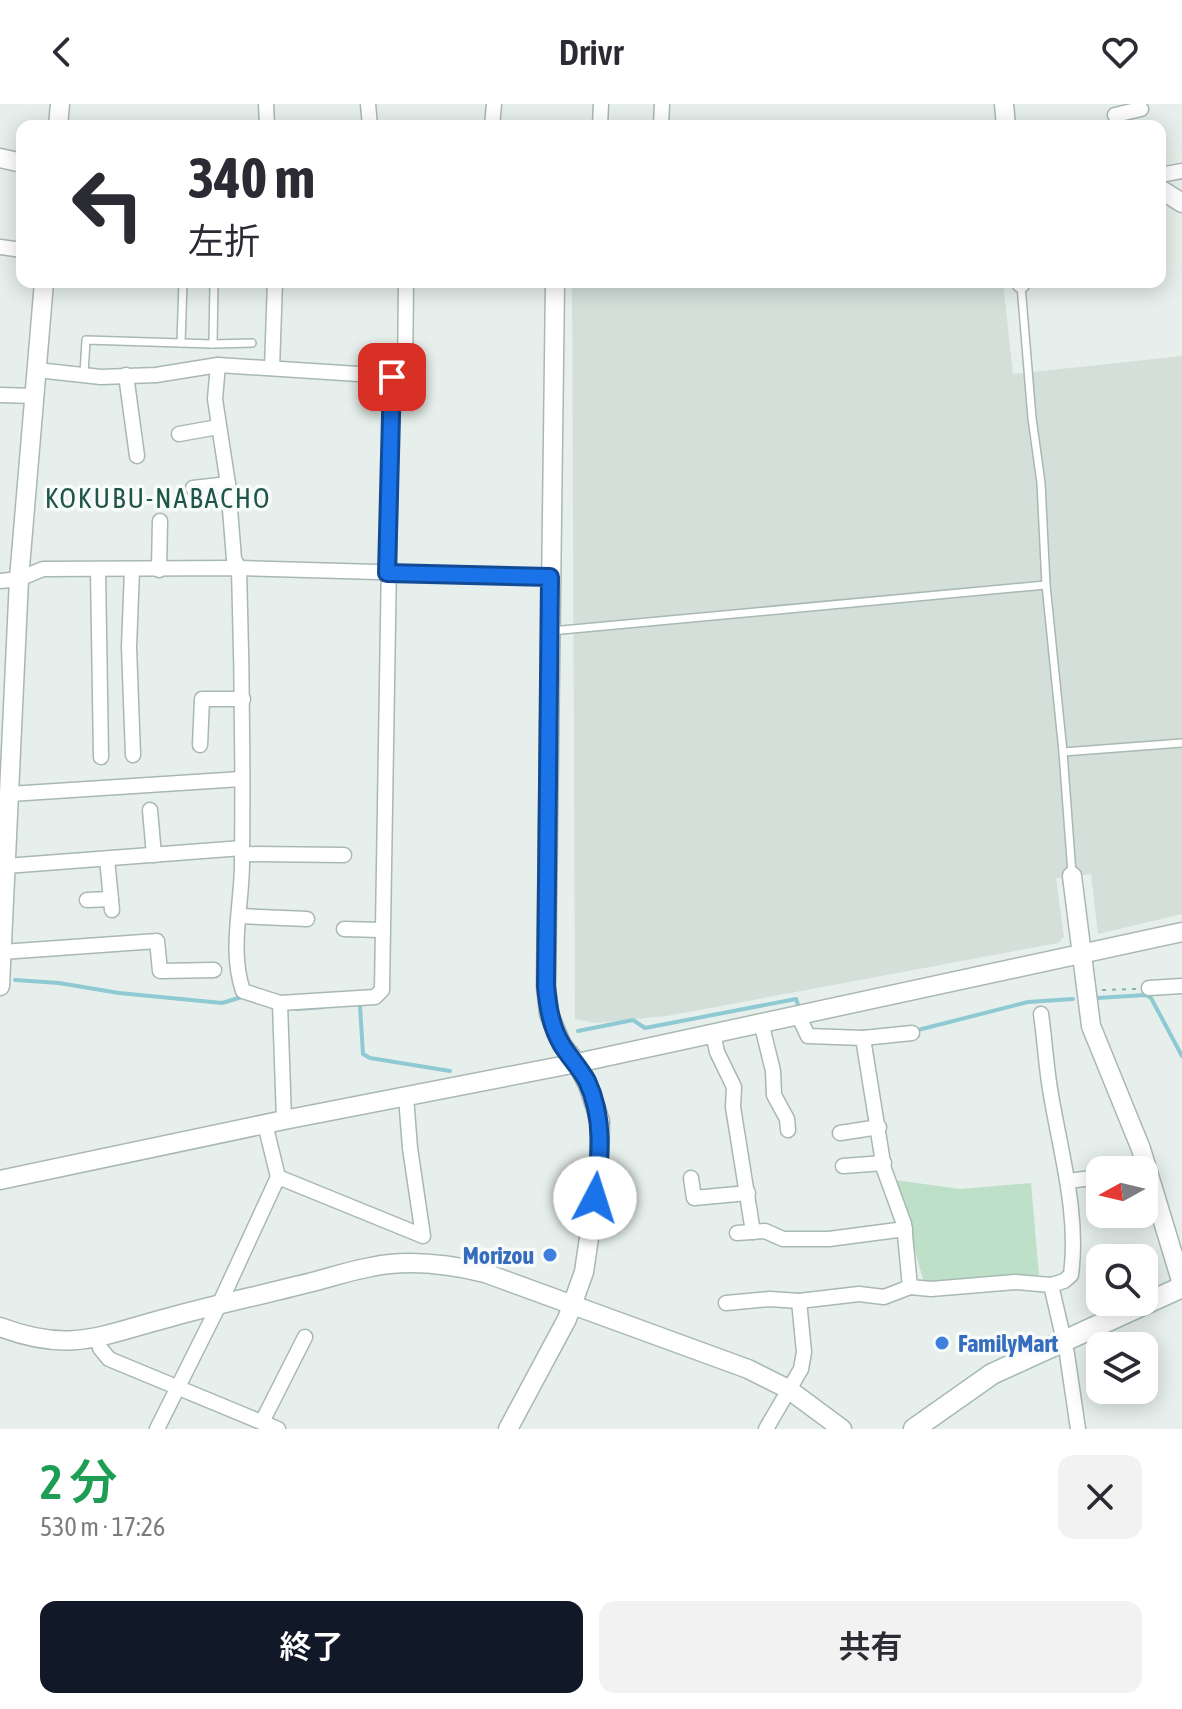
<!DOCTYPE html>
<html lang="ja">
<meta charset="utf-8">
<style>
:root{--surface:#fff;--page:#f2f2f3;--text:#2b2b33;--muted:#7c7c81;--accent:#111827}
body{margin:0;font-family:"Asap Condensed","Noto Sans JP",sans-serif;background:var(--page);color:var(--text);height:100vh;display:flex;flex-direction:column;font-size:30px;white-space:nowrap}
*{box-sizing:border-box;margin:0}
p{font-size:26px;color:var(--muted)}
.icon{flex:none;width:44px;height:44px;fill:none;stroke:currentColor;stroke-width:2;stroke-linecap:round;stroke-linejoin:round}
.map{position:relative;height:1325px;overflow:hidden}
.sheet{display:flex;flex-direction:column;background:var(--surface);flex:1}
.sheet>*{flex:none}
.hud{position:absolute;left:16px;top:16px;width:1150px;height:168px;border-radius:16px;box-shadow:0 4px 20px #0003;background:#fff;color:var(--text);overflow:hidden}
.needle{width:52px;rotate:262deg}
.controls{position:absolute;left:1086px;top:1052px;display:grid;gap:16px}
.controls a{display:grid;place-items:center;width:72px;height:72px;border-radius:16px;background:var(--surface);box-shadow:0 4px 20px #0003;font-size:40px}
.pin{position:absolute;display:grid;place-items:center;width:68px;height:68px;color:#fff;margin:-34px;border-radius:16px;box-shadow:0 4px 12px #0006}
.me{position:absolute;width:88px;margin:-44px;rotate:5deg;stroke-linejoin:round;filter:drop-shadow(0 0 6px #0008)}
.turn{display:flex;align-items:center;gap:28px;height:168px;padding:0 40px;font-size:36px}
.turn .icon{width:104px;height:104px;stroke-width:2.5}
.turn b{display:block;font-size:56px;line-height:68px}
.round{display:grid;place-items:center;flex:none;width:84px;height:84px;border-radius:16px;background:var(--page)}
.head{display:flex;align-items:center;justify-content:space-between;height:136px;padding:0 40px}
h1{font-size:48px;font-weight:600;line-height:60px;color:#1e9e55}
.action{display:flex;gap:16px;margin-top:auto;padding:16px 40px}
.action a{flex:1;height:92px;border-radius:16px;background:var(--accent);color:#fff;font-size:32px;font-weight:600;line-height:92px;text-align:center}
.action a+a{background:var(--page);color:var(--text)}
header{display:flex;justify-content:space-between;align-items:center;height:104px;padding:0 40px;background:var(--surface);font-size:36px;font-weight:600}
.map>svg:first-child{display:block}
.built{fill:#d4dfda}
.green{fill:#bfe0c8}
.lines{fill:none;stroke-linecap:round;stroke-linejoin:round}
.stream{stroke:#8ec9d4;stroke-width:4}
.service-casing{stroke:#a8b8b2;stroke-width:10}
.minor-casing{stroke:#a8b8b2;stroke-width:17}
.tertiary-casing{stroke:#a8b8b2;stroke-width:21}
.secondary-casing{stroke:#a4bbb3;stroke-width:23}
.path{stroke:#86b3a5;stroke-width:2;stroke-dasharray:4 6;stroke-linecap:butt}
.service{stroke:#fff;stroke-width:7}
.minor{stroke:#fff;stroke-width:14}
.tertiary{stroke:#fff;stroke-width:18}
.secondary{stroke:#fff;stroke-width:20}
.route-casing{stroke:#114b97;stroke-width:20}
.route{stroke:#1a73e8;stroke-width:14}
.shop-dot{fill:#3f7fe0;stroke:#f7fbf9;stroke-width:3}
.labels{text-anchor:middle;dominant-baseline:central;stroke-width:7;stroke-linejoin:round;paint-order:stroke}
.shop-label{font-size:24px;font-weight:bold;fill:#366cbe;stroke:#f7fbf9;text-anchor:end}
.quarter-label{font-size:28px;letter-spacing:2px;fill:#1f5548;stroke:#f7fbf9}
</style>
<header><svg class="icon" aria-label="back" viewBox="0 0 24 24"><path d="M15 5l-7 7 7 7"/></svg>Drivr<svg class="icon" aria-label="heart" viewBox="0 0 24 24"><path d="M12 20l-8-8c-3-5 5-10 8-4 3-6 11-1 8 4z"/></svg></header>
<div class="map">
<svg width="1182" height="1325" viewBox="0 0 1182 1325">
<rect width="100%" height="100%" fill="#e6efeb"/>
<!-- built -->
<path class="built" d="M572 178H1003L1013 270 1182 252V810L1098 830 1091 770 1056 774 1064 833 1058 839 667 912 595 919 575 915Z"/>
<!-- green -->
<path class="green" d="M895 1076 960 1085 1031 1079 1039 1171 924 1179Z"/>
<g class="lines">
<!-- stream -->
<g class="stream">
<path d="M15 876 59 879 119 889 222 899 242 893"/>
<path d="M1097 894 1146 891 1151 894 1182 952"/>
<path d="M357 899 360 902 363 950 370 954 450 967"/>
<path d="M297 905 324 903"/>
<path d="M578 927 633 916 645 924 796 895 798 901"/>
<path d="M914 927 1028 898 1073 895"/>
</g>
<!-- service casing -->
<g class="service-casing">
<g id="service">
<path d="M1021 181 1032 314 1041 379 1046 481 1063 648 1072 770"/>
<path d="M181 239 213 240 214 178"/>
<path d="M213 240 252 239"/>
<path d="M84 270 86 236 181 239 183 178"/>
<path d="M551 527 1046 481"/>
<path d="M1063 648 1182 639"/>
</g>
</g>
<!-- minor casing -->
<g class="minor-casing">
<g id="minor">
<path d="M266 0 267 22"/>
<path d="M368 0 370 22"/>
<path d="M1115 11 1141 5"/>
<path d="M492 22 494 0"/>
<path d="M600 22 601 0"/>
<path d="M661 22 662 0"/>
<path d="M1160 71 1182 67"/>
<path d="M0 143 22 146"/>
<path d="M218 261 215 295 228 380 234 455 239 464C242 562 243 661 242 759 242 801 229 846 243 887L280 899"/>
<path d="M272 264 275 178"/>
<path d="M37 266 101 273 156 271 218 261 405 273 406 178"/>
<path d="M126 271 137 352"/>
<path d="M0 291 35 292"/>
<path d="M179 330 218 323"/>
<path d="M193 384 228 380"/>
<path d="M98 466 101 653"/>
<path d="M132 466 129 543 133 651"/>
<path d="M159 466 160 417"/>
<path d="M0 477 19 475 43 465 239 464 550 473"/>
<path d="M200 641 202 595H243"/>
<path d="M10 690 241 675"/>
<path d="M150 706 154 751"/>
<path d="M242 750 344 751"/>
<path d="M107 755 112 806"/>
<path d="M6 762 242 744"/>
<path d="M87 796 111 795"/>
<path d="M239 812 307 815"/>
<path d="M344 825 382 826"/>
<path d="M2 848 157 837 160 867 214 866"/>
<path d="M1149 884 1182 882"/>
<path d="M1041 910C1045 937 1046 964 1051 991 1061 1050 1079 1111 1071 1171L1064 1177 1051 1181 1067 1250 1078 1325"/>
<path d="M798 911 808 932 863 934 884 1065 904 1120 910 1183"/>
<path d="M761 918 773 967 774 991 787 1015 788 1026"/>
<path d="M713 929 717 948 734 983 733 1003 753 1128"/>
<path d="M863 934 912 929"/>
<path d="M284 1016 280 899 375 893 382 886 392 273"/>
<path d="M840 1029 879 1023"/>
<path d="M843 1062 884 1059"/>
<path d="M278 1073 423 1132 410 1044 406 993"/>
<path d="M691 1074 694 1094 748 1089"/>
<path d="M1068 1077 1100 1073"/>
<path d="M737 1129 765 1127 783 1135H829L905 1125"/>
<path d="M726 1199 770 1195 799 1197"/>
<path d="M98 1234 100 1244 109 1255 278 1325"/>
<path d="M262 1318 305 1233"/>
<path d="M157 1325 219 1201 278 1073 265 1020"/>
<path d="M766 1325 801 1265 804 1248 799 1197 859 1190 884 1193 910 1183 931 1185 1015 1178 1051 1181"/>
</g>
</g>
<!-- tertiary casing -->
<g class="tertiary-casing">
<g id="tertiary">
<path d="M1004 0 1006 22"/>
<path d="M58 22 60 0"/>
<path d="M0 54 22 59"/>
<path d="M1160 85 1182 99"/>
<path d="M1021 178V179"/>
<path d="M1072 772 1091 922 1141 1045 1182 1180"/>
<path d="M0 882 19 475 44 178"/>
<path d="M0 1076 284 1016 577 959 1182 828"/>
<path d="M0 1223C71 1250 102 1231 171 1213 214 1201 257 1192 300 1181 324 1176 347 1167 371 1163 409 1155 448 1160 485 1169L748 1265 788 1285 842 1325"/>
<path d="M508 1325 567 1215 584 1168 599 1065 600 1017 588 981 577 959 562 941 549 910 546 882 555 178"/>
</g>
</g>
<!-- secondary casing -->
<g class="secondary-casing">
<path id="secondary" d="M914 1325 992 1270 1182 1183"/>
</g>
<!-- path -->
<path class="path" d="M1102 886 1136 885"/>
<!-- service -->
<use href="#service" class="service"/>
<!-- minor -->
<use href="#minor" class="minor"/>
<!-- tertiary -->
<use href="#tertiary" class="tertiary"/>
<!-- secondary -->
<use href="#secondary" class="secondary"/>
</g>
<g class="lines">
<!-- route casing -->
<g class="route-casing">
<path id="route" d="M392 273 387 469 550 473 546 882C548 903 551 923 562 941 570 954 580 964 587 977 605 1015 600 1054 595 1094"/>
</g>
<!-- route -->
<use href="#route" class="route"/>
</g>
<!-- markers -->
<g class="shop-dot">
<circle cx="550" cy="1151" r="8"/>
<circle cx="942" cy="1239" r="8"/>
</g>
<g class="labels">
<!-- shop labels -->
<g class="shop-label">
<text x="534" y="1151">Morizou</text>
<text x="958" y="1239" text-anchor="start">FamilyMart</text>
</g>
<!-- quarter labels -->
<g class="quarter-label">
<text x="158" y="394">KOKUBU-NABACHO</text>
</g>
</g>
</svg>
<div class="controls">
<a><svg class="needle" viewBox="-14 -14 28 28"><path d="M0-13l5 13h-10z" fill="#e53935"/><path d="M0 13l5-13h-10z" fill="#7c7c81"/></svg></a>
<a><svg class="icon" aria-label="search" viewBox="0 0 24 24"><circle cx="10" cy="10" r="6"/><path d="M15 15l6 6"/></svg></a>
<a><svg class="icon" aria-label="layers" viewBox="0 0 24 24"><path d="M12 4l9 5-9 5-9-5zM3 14l9 5 9-5"/></svg></a>
</div>
<div class="pin" style="left:392px;top:273px;background:#d93025"><svg class="icon" aria-label="arrive" viewBox="0 0 24 24"><path d="M6 21V4h12l-3 4 3 4H6"/></svg></div>
<svg class="me" style="left:595px;top:1094px" viewBox="-20 -20 40 40"><circle r="19" fill="#fff"/><path d="M0-13L10 11 0 6-10 11z" fill="#1a73e8"/></svg>
<div class="hud">
<div class="turn"><svg class="icon" aria-label="left" viewBox="0 0 24 24"><path d="M17 20v-9H6M10 6l-5 5 5 5"/></svg><div><b>340 m</b>左折</div></div>
</div>
</div>
<section class="sheet">
<div class="head"><div><h1>2 分</h1><p>530 m · 17:26</p></div><a class="round"><svg class="icon" aria-label="close" viewBox="0 0 24 24"><path d="M6 6l12 12M18 6L6 18"/></svg></a></div>
<div class="action"><a>終了</a><a>共有</a></div>
</section>
